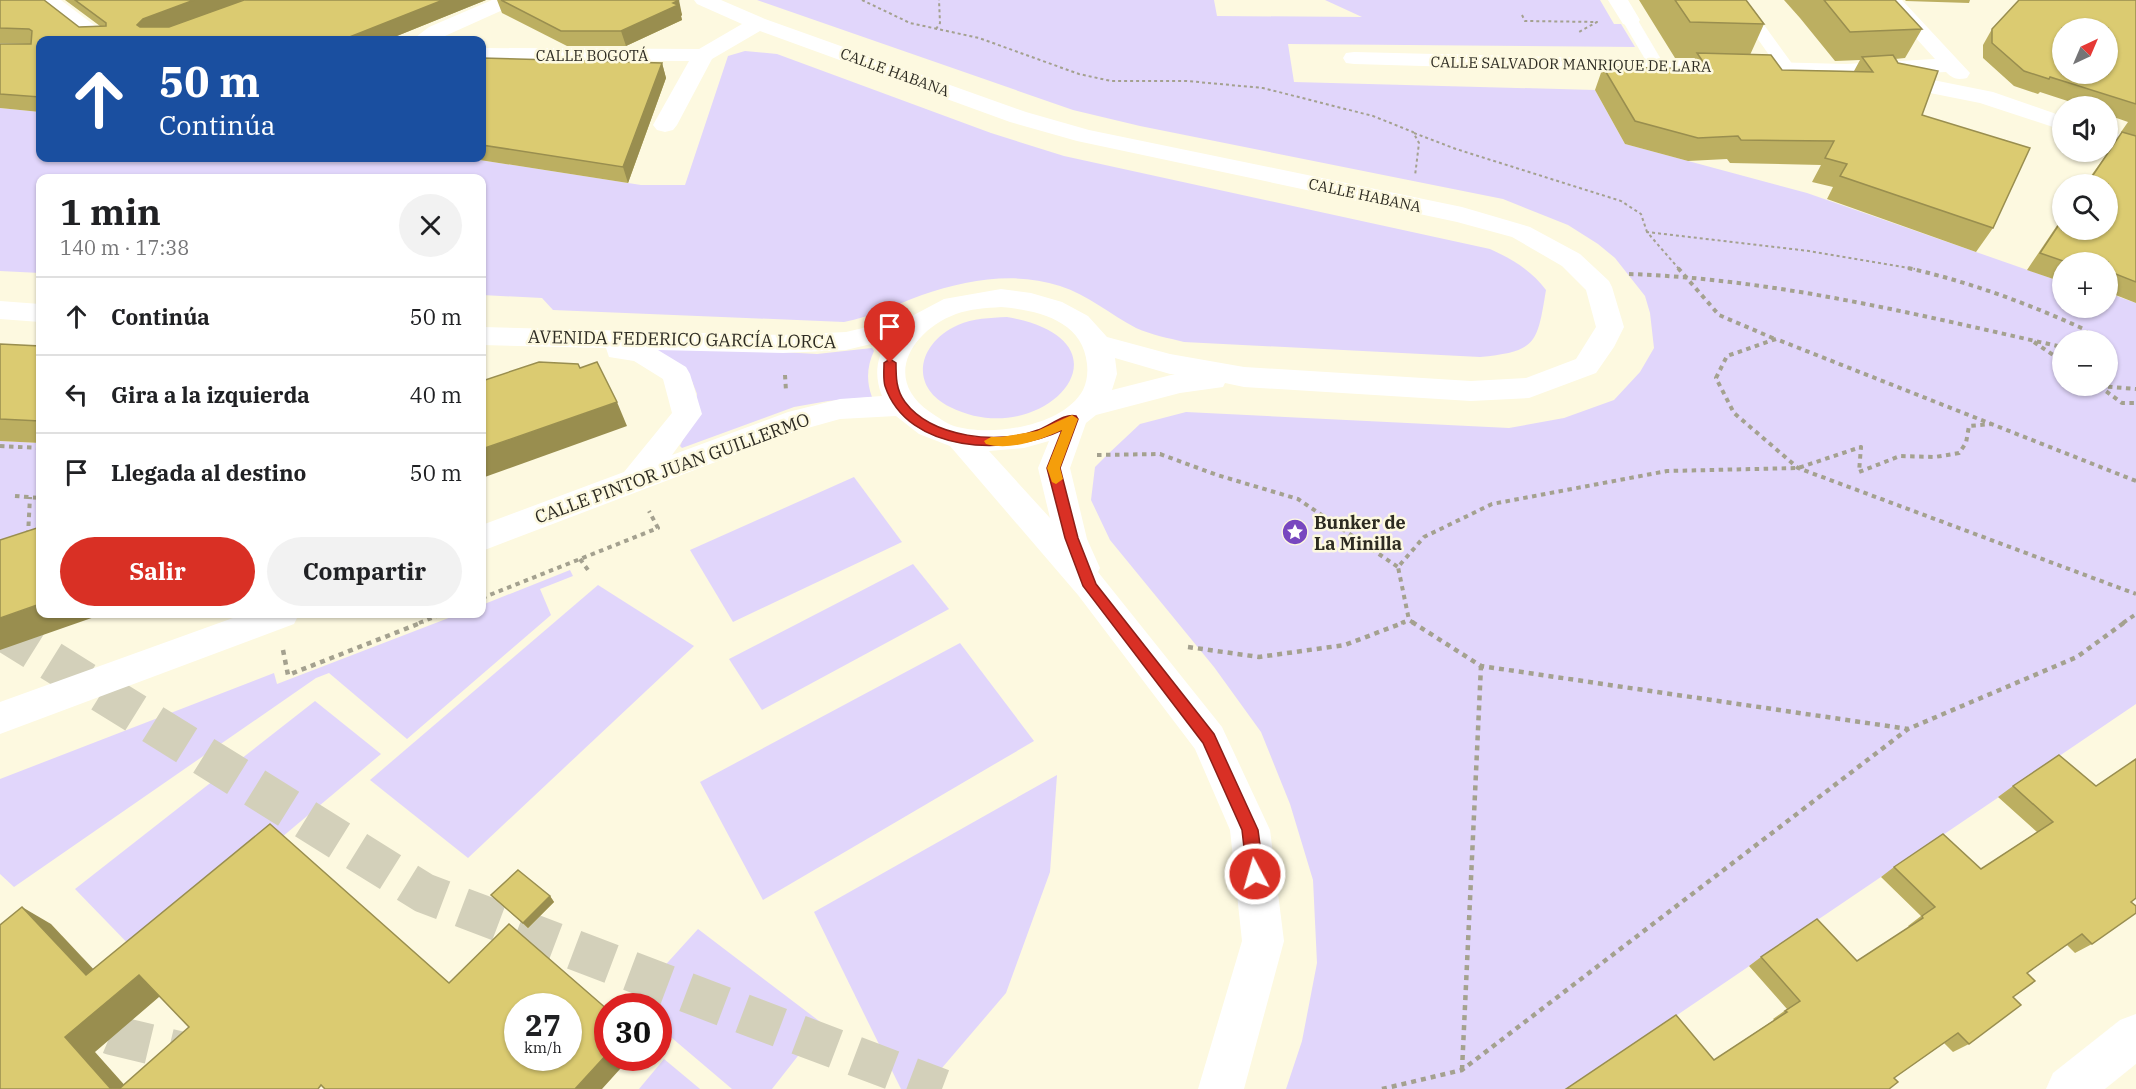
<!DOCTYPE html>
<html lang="es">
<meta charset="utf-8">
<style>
:root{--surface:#fff;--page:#f2f2f2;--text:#202124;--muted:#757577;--line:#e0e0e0;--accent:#d93025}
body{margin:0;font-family:"IBM Plex Serif",serif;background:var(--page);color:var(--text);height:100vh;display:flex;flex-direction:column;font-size:22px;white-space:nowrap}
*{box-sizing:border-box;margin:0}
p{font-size:20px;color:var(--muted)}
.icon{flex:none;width:33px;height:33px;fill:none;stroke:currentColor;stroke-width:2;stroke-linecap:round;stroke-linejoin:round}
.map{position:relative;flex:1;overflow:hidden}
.sheet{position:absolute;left:36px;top:174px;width:450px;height:444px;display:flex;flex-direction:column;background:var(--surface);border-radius:12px;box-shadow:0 2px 4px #0004}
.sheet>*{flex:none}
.hud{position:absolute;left:36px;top:36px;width:450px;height:126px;border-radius:12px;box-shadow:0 2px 4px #0004;background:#1a4fa0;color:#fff;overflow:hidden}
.needle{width:39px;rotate:44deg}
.buttons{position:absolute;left:2052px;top:18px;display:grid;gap:12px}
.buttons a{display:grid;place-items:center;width:66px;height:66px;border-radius:50%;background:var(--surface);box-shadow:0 2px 4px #0004;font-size:30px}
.speed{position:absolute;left:504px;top:993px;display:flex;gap:12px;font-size:30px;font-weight:700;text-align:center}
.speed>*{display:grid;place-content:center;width:78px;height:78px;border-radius:50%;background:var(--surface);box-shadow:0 2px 4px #0004;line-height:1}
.speed small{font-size:15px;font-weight:400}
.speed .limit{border:9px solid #d22;background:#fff;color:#111}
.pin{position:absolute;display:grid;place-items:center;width:51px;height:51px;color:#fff;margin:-62px -26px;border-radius:50% 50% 50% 0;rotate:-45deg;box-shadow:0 0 6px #0007}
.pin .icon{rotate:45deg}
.me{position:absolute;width:66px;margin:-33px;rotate:354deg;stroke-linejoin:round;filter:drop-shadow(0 0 4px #0008)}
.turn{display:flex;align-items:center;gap:21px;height:126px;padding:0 24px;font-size:27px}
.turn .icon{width:78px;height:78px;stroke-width:2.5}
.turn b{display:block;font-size:42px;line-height:51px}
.round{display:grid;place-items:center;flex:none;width:63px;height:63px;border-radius:32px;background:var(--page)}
.summary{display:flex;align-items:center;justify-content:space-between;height:102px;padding:0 24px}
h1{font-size:36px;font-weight:700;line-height:45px}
.cta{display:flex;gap:12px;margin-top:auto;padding:12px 24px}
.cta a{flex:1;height:69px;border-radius:36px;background:var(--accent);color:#fff;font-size:24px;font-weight:700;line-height:69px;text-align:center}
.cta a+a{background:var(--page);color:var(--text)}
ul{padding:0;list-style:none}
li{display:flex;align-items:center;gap:18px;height:78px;padding:0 24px;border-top:2px solid var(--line)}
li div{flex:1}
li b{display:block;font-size:22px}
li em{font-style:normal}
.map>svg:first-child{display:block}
.green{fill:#e1d6fb;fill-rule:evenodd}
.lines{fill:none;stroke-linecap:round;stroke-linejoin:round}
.trunk-tunnel{stroke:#d3d0ba;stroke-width:40;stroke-dasharray:40 20;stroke-linecap:butt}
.path-far2{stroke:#a4a18f;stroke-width:2;stroke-dasharray:3 3;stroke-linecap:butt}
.path-far1{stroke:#a4a18f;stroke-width:4;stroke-dasharray:4.5 4.5;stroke-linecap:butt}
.path{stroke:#a4a18f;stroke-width:4.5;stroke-dasharray:5 5;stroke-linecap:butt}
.pedestrian{fill:#fff;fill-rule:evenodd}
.minor{fill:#fff;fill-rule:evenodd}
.wall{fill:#bcaf61}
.shaded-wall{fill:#998e4f}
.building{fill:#dbcb71;stroke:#998e4f;stroke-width:1.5;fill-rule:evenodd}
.route{fill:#d93025;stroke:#8d1f18;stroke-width:1.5}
.slow{fill:#f59e0b}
.labels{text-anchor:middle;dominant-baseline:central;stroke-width:5;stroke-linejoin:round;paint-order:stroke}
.far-street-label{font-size:15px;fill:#2d2b22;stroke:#fdf9e0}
.street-label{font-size:18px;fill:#2d2b22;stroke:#fdf9e0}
.poi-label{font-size:18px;font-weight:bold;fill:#2d2b22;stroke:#fdf9e0;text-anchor:start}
</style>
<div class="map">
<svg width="2136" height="1089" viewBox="0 0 2136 1089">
<rect width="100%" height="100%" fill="#fdf9e0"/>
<!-- green -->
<g class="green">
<path d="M757 0H1214L1217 16 1362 17 1325 0H1600L1614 24H1621L1635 47 1288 44 1294 82 1595 90 1625 144 1807 193 2062 282V308H2108V293L2136 303V704L1568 1089H1286L1302 1041 1317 963 1313 880 1290 804 1261 732 1214 667 1110 540 1091 500 1095 467 1107 455 1140 424 1186 412 1509 428 1564 418 1614 400 1640 372 1654 348 1650 313 1645 296 1615 258 1598 244 1568 225 1503 199 1140 126 1073 110ZM2062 340H2108V386H2062Z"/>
<path d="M745 51 777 54 991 133 1064 156 1490 249C1512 259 1531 270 1546 290 1537 344 1537 351 1480 357L1184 342C1168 338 1152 335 1136 328 1111 315 1088 295 1060 286 1015 271 966 280 922 295 895 305 871 317 844 322L553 310 542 298 482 295V178H40V273L0 271V108L40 112V158H467L641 185H685L728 56Z"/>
<path d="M1007 317C1144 341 1043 454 950 407 908 386 918 343 958 325 973 318 990 318 1007 317Z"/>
<path d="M655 345 817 354 872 348 874 351C867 366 866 381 872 397L828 401 794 407 682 448 680 446 693 417 697 394 692 381 660 354Z"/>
<path d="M0 441 40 443V558L0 572Z"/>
<path d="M854 477 902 542 733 622 690 550Z"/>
<path d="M913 564 949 609 762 710 729 659Z"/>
<path d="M570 570 573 576 540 589 551 615 407 739 329 673 316 678 14 887 0 874V779L274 673 277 684 459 614H482V605Z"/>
<path d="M598 585 694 646 468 858 370 780Z"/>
<path d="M960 643 1034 741 763 900 700 782Z"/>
<path d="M315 701 381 754 140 956 75 889Z"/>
<path d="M1057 775 1050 872 1006 993 924 1089H901L814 912Z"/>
<path d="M698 929 823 1024 772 1089H732L659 1027 658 1006H633L630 1004Z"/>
<path d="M664 1059 700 1089H639Z"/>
</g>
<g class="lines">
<!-- trunk-tunnel -->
<g class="trunk-tunnel">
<path d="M0 629 424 893 942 1089"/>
<path d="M0 988 112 1035 208 1058"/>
</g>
<!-- path-far2 -->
<g class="path-far2">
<path d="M862 0 910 23 979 38 1079 74 1111 81H1187L1263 88 1373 116 1413 132 1419 143 1415 176"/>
<path d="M1522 15 1525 21 1597 22 1577 33"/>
<path d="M936 29 940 23 939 0"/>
<path d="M1414 133 1456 149 1621 201 1641 214 1647 232"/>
<path d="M1679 269 1647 232 1809 251 1915 269"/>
</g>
<!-- path-far1 -->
<g class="path-far1">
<path d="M1678 268 1719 315 1775 339"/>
<path d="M1908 268C1970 282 2029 304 2086 330V340"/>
<path d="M1629 274C1776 279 1919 315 2062 347"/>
<path d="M2034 342 2062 361"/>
<path d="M785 375 786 391"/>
<path d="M2099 386 2122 403H2136"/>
<path d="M2099 386 2136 389"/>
<path d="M0 446 40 448"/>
<path d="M1097 455 1160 454 1217 475 1298 499 1398 567"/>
<path d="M2136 481 1776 339 1727 356 1716 378 1734 413 1798 468 2136 594"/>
<path d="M15 496 40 498"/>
<path d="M28 535 30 497"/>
<path d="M580 559 588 570"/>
<path d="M482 598 658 528 649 511"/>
<path d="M419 623 442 614"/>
<path d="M1401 623 1409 620"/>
<path d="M1414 623 1409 620 1398 567 1424 537 1492 504 1667 471 1798 468 1861 447 1859 472 1900 456 1935 457 1959 453 1966 443 1969 426 1992 424"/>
<path d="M2123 623 2136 614"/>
</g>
<!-- path -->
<g class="path">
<path d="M1412 622 1481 666 1908 729"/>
<path d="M1188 647 1259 657 1345 645 1405 622"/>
<path d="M283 650 288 675 423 622"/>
<path d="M1462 1070 1481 666"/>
<path d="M1382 1089 1462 1070 1908 729 2077 657 2125 622"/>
</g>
<!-- pedestrian -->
<g class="pedestrian">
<path d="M1730 0H1746L1796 69 1794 73H1782Z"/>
<path d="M1630 15 1636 17 1665 66 1663 70 1657 71 1649 66 1622 20Z"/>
</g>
<!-- minor -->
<g class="minor">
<path d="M38 0H61L114 40H90Z"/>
<path d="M492 0H519L516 4 436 40H412L429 27Z"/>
<path d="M694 0H721L765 19 1026 112 1089 130 1462 207 1530 227 1580 254 1609 281 1612 287 1624 327 1614 347 1596 373 1529 398 1471 401 1244 387 1225 383 1223 387 1180 393 1096 415 1086 423 1070 468 1087 539 1100 568 1098 572 1222 727 1270 830 1284 941 1244 1089H1198L1242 941 1230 830 1195 749 1078 595 950 446 919 434 896 416 840 419 797 431 482 551V525L624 472 672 413 663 379 634 361 609 357 606 348 482 345V327L783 335 846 332 910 317 944 299 1001 289 1031 293 1062 302 1088 316 1107 337 1170 354 1244 367 1471 381 1526 378 1576 359 1596 327 1586 290 1562 266 1512 237 1457 222 1077 141 1010 122 760 31 712 59 677 125 673 130 665 132 657 130 653 125 689 61 482 60V48L699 49 742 24 697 4ZM1001 307C1037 310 1083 320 1087 364 1088 373 1087 382 1083 390 1063 427 990 437 954 426 945 423 938 417 930 412 882 379 911 331 956 314 970 309 986 308 1001 307ZM888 340C876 359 874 375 882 396L840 399 788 412 672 455 702 414 690 374 686 367 658 350 783 353 846 350ZM1115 358 1170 374H1175L1112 390 1117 374ZM1049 441 1038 468 1050 518 989 451 1024 448Z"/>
<path d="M1608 0H1628L1640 20 1637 24 1630 26 1623 24Z"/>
<path d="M1881 0H1902L1970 73 1967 78C1957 80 1953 79 1946 72L1903 74 1993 92 2062 116V130L1980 103 1885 84 1882 79 1885 75 1846 78 1354 64 1346 63 1343 58 1346 53 1354 52 1846 64 1935 59Z"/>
<path d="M2108 131 2136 139V154L2108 145Z"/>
<path d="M0 301 40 304V322L0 319Z"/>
<path d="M244 614H299L294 624 0 734V702Z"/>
<path d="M2136 1014V1064L2105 1089H2046L2053 1073 2120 1020Z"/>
</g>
</g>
<!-- wall -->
<g class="wall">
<path d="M0 0 79 27 100 26 65 0H486L387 40H40V112L0 108V44H31L0 43Z"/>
<path d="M497 0H677L682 15 681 16 682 20 626 46H567L502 13Z"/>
<path d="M1639 0H1746L1764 24 1750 55 1782 70 1854 71 1860 60 1835 61 1800 18 1784 0H1895L1922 29 1905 58 1895 59 1922 115 1993 228 1976 252 1827 199 1833 187 1812 182 1821 165 1730 163 1727 159 1688 161 1625 144 1595 90 1603 67 1690 69 1695 58H1675Z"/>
<path d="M1905 0H1970L1969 3 1906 1Z"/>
<path d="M2136 0V303L2108 292V262H2062V282L2027 270 2062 218V230L2108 184H2085L2122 133 2121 132 2128 122 2108 115V106H2083L2040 92 2038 94 2014 86 1983 58V45L1992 29Z"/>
<path d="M482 58 662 63 666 78 628 183 467 158H482Z"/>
<path d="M0 344 40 346V443L0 441Z"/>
<path d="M2059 755 2131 902 2092 944 2075 953 2067 945 2027 973 2013 997 1969 1044 1953 1052 1944 1043 1894 1078 1714 1060 1774 1020 1773 1019 1787 1009 1749 966 1761 957 1857 961 1909 927 1908 926 1921 916 1881 877 1894 867 1981 869 2037 832 1998 797 2013 786Z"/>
<path d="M491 895 550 896 554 902 528 928 496 900Z"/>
</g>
<!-- shaded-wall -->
<g class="shaded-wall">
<path d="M194 0H243L147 40 137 25 143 19Z"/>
<path d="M443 0H486L387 40H342Z"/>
<path d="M679 0 682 15 681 16 682 20 626 46 621 31Z"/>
<path d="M662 63 666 78 628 183 623 167Z"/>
<path d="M617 402 627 426 482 478V449Z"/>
<path d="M40 604V614H103L0 650V618Z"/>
<path d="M550 896 554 902 528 928 523 923Z"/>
<path d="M22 907 51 924 114 991 86 975Z"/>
<path d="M139 975 166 991 95 1052 128 1089H111L65 1037Z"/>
<path d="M608 1053V1058H630L602 1089H575Z"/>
</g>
<!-- building -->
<g class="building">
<path d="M0 0H44L79 27 106 26V23L75 0H194L143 19 137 25 140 27H169L244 0H443L342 40H40V97L0 94V44H31L32 31 29 29 0 28Z"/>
<path d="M501 0H679L673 3 678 5 621 31H561Z"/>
<path d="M1675 0H1746L1764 24 1690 22Z"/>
<path d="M1824 0H1895L1922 29 1850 32Z"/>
<path d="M2019 0H2136V104L2050 77 2049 79 2024 71 1992 43V29ZM2062 28H2108V74H2062Z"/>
<path d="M1697 53 1771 55 1782 70 1873 72 1862 57 1893 55 1898 63 1938 71 1922 115 2030 148 1993 228 1840 176 1847 164 1825 158 1834 141 1741 140 1738 136 1698 138 1635 121 1603 67 1708 69Z"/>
<path d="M482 58 662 63 623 167 482 145Z"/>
<path d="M2122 132 2136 136V282L2108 271V262H2066L2040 253 2062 220V230H2108V184H2087Z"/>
<path d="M0 344 40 346V421L0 419Z"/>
<path d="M539 362 578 364 580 368 597 362 617 402 482 449V381Z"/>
<path d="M40 527V604L0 618V540Z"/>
<path d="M2059 755 2096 786 2136 759V898L2131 902 2136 906V913L2092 944 2082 934 2027 973 2035 981 2013 997 2021 1005 1969 1044 1958 1033 1894 1078 1898 1082 1889 1089H1566L1676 1015 1714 1060 1787 1012 1785 1011 1800 1001 1761 957 1817 919 1857 961 1923 918 1922 916 1935 907 1894 867 1943 834 1981 869 2053 822 2013 786Z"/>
<path d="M270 824 449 983 509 924 608 1010V1053L575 1089H325L321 1085 318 1089H119L189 1027 139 975 65 1037 111 1089H0V925L22 907 86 975ZM518 1006H568V1058H518Z"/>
<path d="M518 870 550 896 523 923 491 895Z"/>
</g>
<!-- route -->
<path class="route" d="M890 359 896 363C896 377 896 390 905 402 932 438 1000 445 1038 430 1050 426 1064 413 1076 416L1078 419 1060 468 1078 538 1096 584 1214 734 1258 830 1264 874 1261 880 1255 882 1249 880 1247 874 1242 830 1203 743 1083 586 1065 538 1047 468 1062 430C1008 456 908 454 885 386 883 379 884 370 884 363Z"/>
<!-- slow -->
<path class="slow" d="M1072 415 1078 419 1060 468 1063 479 1056 484 1052 482 1047 468 1062 430C1041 440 1010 451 986 444L984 441 991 437H1001L1037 431Z"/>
<!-- icons -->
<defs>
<g id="sight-disc" transform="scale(1.35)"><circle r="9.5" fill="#7847bf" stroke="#fdf9e0"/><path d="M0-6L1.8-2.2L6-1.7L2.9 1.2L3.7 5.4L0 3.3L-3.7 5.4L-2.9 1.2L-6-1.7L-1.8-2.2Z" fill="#fff"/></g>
</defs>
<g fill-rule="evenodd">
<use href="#sight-disc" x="1295" y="532"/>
</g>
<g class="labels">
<!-- far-street labels -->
<g class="far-street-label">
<text x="592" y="55">CALLE BOGOTÁ</text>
<text transform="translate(1571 64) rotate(1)">CALLE SALVADOR MANRIQUE DE LARA</text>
<text transform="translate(895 72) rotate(20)">CALLE HABANA</text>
<text transform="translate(1365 195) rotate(12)">CALLE HABANA</text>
</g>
<!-- street labels -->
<g class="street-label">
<text transform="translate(682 339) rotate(1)">AVENIDA FEDERICO GARCÍA LORCA</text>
<text transform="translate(672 468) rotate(-20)">CALLE PINTOR JUAN GUILLERMO</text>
</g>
<!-- poi labels -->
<g class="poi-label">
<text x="1314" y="522">Bunker de<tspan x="1314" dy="21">La Minilla</tspan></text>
</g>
</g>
</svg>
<div class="buttons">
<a><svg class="needle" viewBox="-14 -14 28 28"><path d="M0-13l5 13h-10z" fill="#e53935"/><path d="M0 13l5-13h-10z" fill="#757577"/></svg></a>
<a><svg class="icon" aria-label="sound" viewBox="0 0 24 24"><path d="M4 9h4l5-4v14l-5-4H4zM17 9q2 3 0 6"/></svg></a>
<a><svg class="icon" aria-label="search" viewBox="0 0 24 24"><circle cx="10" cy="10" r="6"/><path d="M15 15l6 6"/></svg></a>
<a>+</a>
<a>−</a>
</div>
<div class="speed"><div>27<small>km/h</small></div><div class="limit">30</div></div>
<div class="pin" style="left:890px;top:363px;background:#d93025"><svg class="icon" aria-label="arrive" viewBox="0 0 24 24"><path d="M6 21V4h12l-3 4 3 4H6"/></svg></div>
<svg class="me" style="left:1255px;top:874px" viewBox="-20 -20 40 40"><circle r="17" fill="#d93025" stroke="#fff" stroke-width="3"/><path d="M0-11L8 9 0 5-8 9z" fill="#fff"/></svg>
<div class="hud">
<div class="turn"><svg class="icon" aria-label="ahead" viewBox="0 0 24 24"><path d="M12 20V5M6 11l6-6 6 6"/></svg><div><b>50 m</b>Continúa</div></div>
</div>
<section class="sheet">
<div class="summary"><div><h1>1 min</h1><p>140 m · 17:38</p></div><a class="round"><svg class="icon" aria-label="close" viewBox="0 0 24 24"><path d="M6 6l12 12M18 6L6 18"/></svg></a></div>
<ul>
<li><svg class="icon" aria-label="ahead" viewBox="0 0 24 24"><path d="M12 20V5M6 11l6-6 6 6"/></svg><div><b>Continúa</b></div><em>50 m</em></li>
<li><svg class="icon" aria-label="left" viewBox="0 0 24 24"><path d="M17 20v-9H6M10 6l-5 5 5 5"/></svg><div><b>Gira a la izquierda</b></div><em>40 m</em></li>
<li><svg class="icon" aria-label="arrive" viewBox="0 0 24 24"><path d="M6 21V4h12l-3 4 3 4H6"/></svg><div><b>Llegada al destino</b></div><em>50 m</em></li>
</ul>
<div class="cta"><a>Salir</a><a>Compartir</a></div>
</section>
</div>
